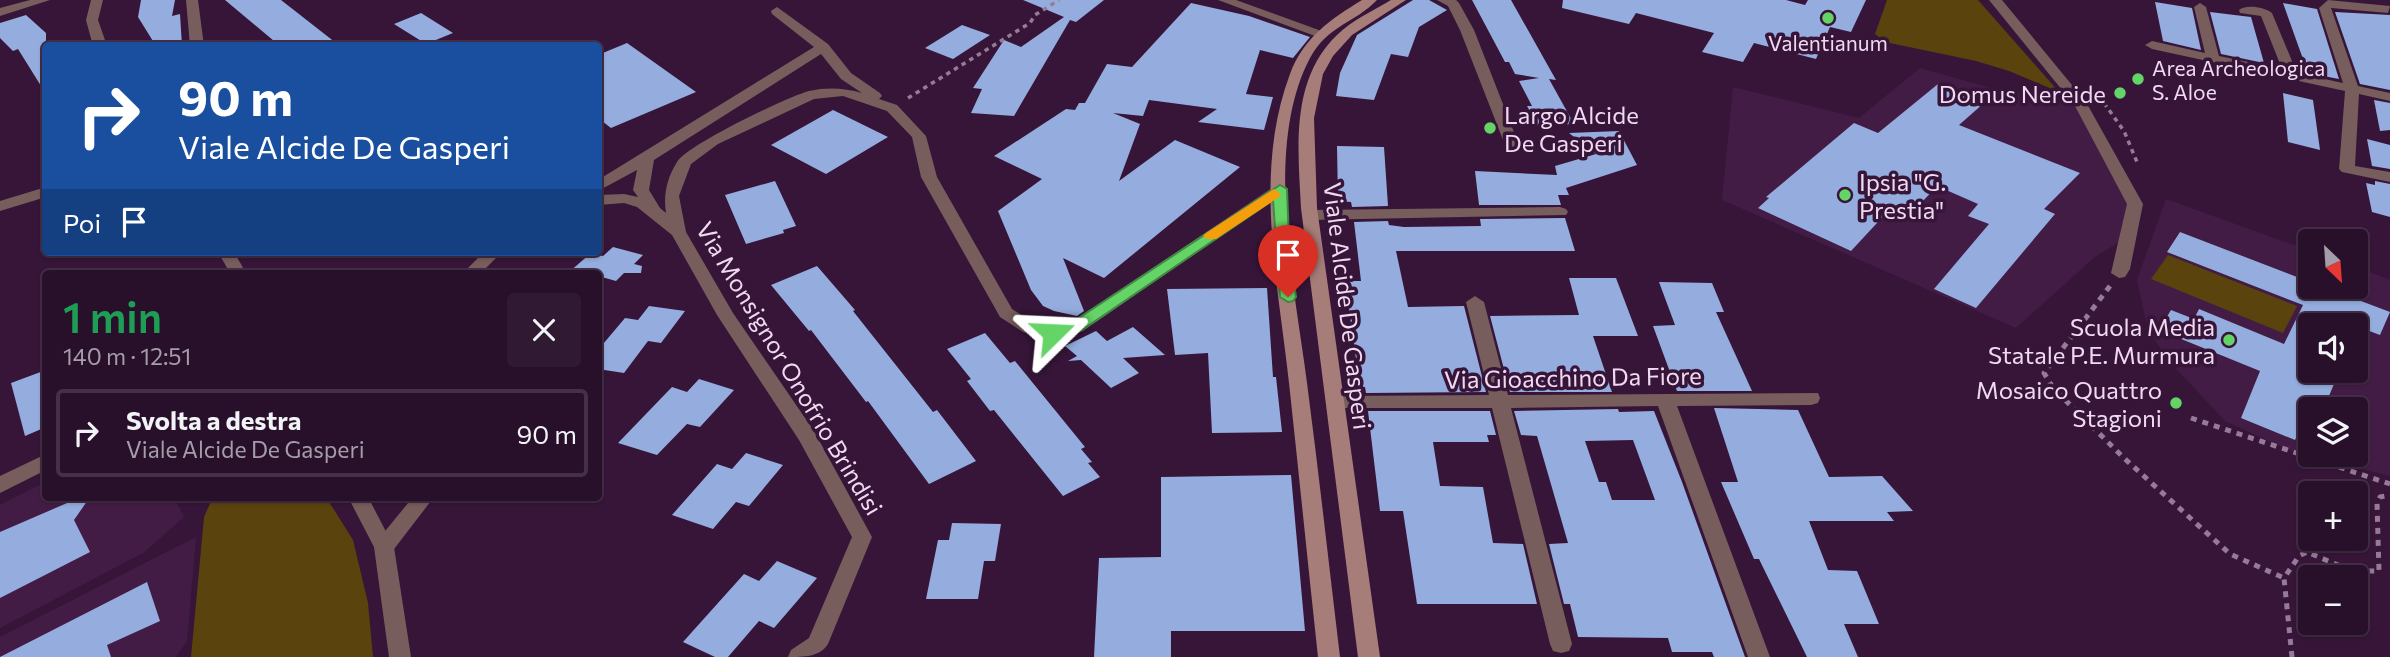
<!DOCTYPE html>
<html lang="it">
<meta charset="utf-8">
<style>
:root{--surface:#28102b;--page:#301933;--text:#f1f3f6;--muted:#a59da9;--line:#443047}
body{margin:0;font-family:Commissioner,sans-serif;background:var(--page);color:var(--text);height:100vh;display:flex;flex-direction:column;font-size:26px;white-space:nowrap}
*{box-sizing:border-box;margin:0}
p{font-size:23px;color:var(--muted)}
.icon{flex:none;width:38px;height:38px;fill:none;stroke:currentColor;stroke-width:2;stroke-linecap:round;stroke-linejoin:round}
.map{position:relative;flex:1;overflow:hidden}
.details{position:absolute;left:42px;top:270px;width:560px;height:231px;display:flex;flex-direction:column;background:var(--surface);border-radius:7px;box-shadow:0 2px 5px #0004,0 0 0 2px var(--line)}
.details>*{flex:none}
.guide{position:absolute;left:42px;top:42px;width:560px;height:214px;border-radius:7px;box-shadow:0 2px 5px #0004,0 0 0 2px var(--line);background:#1a4fa0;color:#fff;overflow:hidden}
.needle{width:46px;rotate:155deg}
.controls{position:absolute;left:2298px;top:229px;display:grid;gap:14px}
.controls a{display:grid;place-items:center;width:70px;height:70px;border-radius:7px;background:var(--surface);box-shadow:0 2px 5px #0004,0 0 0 2px var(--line);font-size:35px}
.pin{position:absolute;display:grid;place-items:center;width:60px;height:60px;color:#fff;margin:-72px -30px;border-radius:50% 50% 50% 0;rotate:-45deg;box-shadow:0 0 7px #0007}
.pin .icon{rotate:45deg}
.me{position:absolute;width:77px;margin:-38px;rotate:69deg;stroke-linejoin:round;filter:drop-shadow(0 0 5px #0008)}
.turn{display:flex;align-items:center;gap:24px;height:147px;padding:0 21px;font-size:32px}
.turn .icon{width:91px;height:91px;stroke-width:2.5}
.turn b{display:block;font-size:49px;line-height:60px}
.then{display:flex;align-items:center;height:66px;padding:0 21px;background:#0003;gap:14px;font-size:26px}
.round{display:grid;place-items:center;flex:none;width:74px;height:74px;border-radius:7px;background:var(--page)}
.head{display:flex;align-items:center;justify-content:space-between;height:119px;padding:0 21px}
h1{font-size:42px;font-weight:600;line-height:52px;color:#1e9e55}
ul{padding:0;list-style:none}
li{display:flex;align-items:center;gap:21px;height:88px;margin:0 14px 10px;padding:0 7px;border:4px solid var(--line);border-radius:7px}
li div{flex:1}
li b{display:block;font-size:26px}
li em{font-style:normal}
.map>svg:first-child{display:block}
.built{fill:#431c46;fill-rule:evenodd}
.green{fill:#5a430c}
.building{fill:#94adde;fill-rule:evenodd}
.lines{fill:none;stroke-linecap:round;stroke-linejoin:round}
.path-far1{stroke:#967b98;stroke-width:3.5;stroke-dasharray:4.5 4.5;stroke-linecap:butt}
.path{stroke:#967b98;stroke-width:5;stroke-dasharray:6 6;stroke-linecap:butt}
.minor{fill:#775d5b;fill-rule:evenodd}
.tertiary{fill:#775d5b;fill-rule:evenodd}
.secondary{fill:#a77d79;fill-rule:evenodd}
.route{fill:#65d467;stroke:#428a43;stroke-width:2}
.slow{fill:#f59e0b}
.poi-dot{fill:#65d467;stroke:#361539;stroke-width:2.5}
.labels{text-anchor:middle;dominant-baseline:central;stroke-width:7;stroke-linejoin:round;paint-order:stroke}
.far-poi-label{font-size:21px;fill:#f0daf1;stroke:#361539}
.poi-label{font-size:24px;fill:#f0daf1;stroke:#361539;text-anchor:end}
.street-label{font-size:24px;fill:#f0daf1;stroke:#361539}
</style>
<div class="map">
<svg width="2390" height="657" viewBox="0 0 2390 657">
<rect width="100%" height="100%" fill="#361539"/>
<!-- built -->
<g class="built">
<path d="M1920 68 1991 88 2078 101 2135 204 2129 236 2095 257 2016 328 1722 200 1733 87 1859 118Z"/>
<path d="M2166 199 2310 251V287H2356V267L2390 280V476L2293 452 2225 421 2170 362 2148 330 2137 280ZM2310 326H2356V371H2310ZM2310 410H2356V455H2310Z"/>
<path d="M45 482 46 497H174L184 517 143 553 0 628V505Z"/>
<path d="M196 537 187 641 176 657H0V637Z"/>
</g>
<!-- green -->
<g class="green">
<path d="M1887 0H1978L2059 92 2009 71 1976 61 1885 42 1875 34Z"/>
<path d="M2168 255 2297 306 2283 333 2151 279Z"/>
<path d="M213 497H326L353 540 368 603 373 657H191L204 517Z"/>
</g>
<!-- building -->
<g class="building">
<path d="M141 0H175L172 16 180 14 182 46H156L138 17Z"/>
<path d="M225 0H281L336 43 280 46Z"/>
<path d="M1023 0H1104L1076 22 1070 20 1014 116 971 113 982 89 973 88 1004 40 1021 47 1064 17Z"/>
<path d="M1413 0H1429L1447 10 1419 27 1408 57 1391 54 1374 100 1336 96 1340 73 1357 35Z"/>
<path d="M1472 0H1511L1556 80 1549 79 1574 124 1538 126 1527 106H1532L1519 81 1539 78 1515 74 1509 62H1505Z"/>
<path d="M1563 0H1786L1805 5 1808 0H1866L1851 32 1830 27 1816 59 1754 43 1743 62 1702 52 1714 33 1636 13 1629 24 1562 8Z"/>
<path d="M2155 2 2192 8 2201 50 2163 41Z"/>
<path d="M1191 3 1249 16 1310 37 1293 58 1260 50 1246 94 1273 97 1264 130 1198 122 1217 109 1149 100 1143 116 1113 113 1140 124 1119 181 1175 140 1240 167 1104 278 1063 258 1084 311 1077 316 1054 311 1043 306 1031 290 998 211 1042 179 994 156 1066 109 1075 110 1079 103H1085L1107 64 1132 67Z"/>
<path d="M2283 3 2317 9 2339 79 2308 73Z"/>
<path d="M2210 12 2251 17 2264 63 2221 54Z"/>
<path d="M2335 12 2390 15V90L2360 84Z"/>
<path d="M421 13 453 33 426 44 394 24Z"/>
<path d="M26 15 46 33V94L18 49 13 51 0 38V23Z"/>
<path d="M962 25 990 35 953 59 925 48Z"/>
<path d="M627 43 696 92 611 128 598 118V55Z"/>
<path d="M1938 84 1984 103 1959 125 2080 173 2044 209 2055 214 1976 308 1934 289 1989 224 1968 216 1978 204 1937 186 1908 217 1890 209 1851 251 1758 208 1769 198 1766 197 1854 123 1878 133Z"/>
<path d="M2283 93 2313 100 2320 150 2288 142Z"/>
<path d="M2374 100 2390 103V130L2380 131Z"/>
<path d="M833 110 888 137 826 174 771 145Z"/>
<path d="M1619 131 1637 165 1566 188 1569 195H1558L1561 205H1479L1475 171 1557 175 1555 166 1596 154 1569 133Z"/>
<path d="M2367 139 2390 145V169L2372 166Z"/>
<path d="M1337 146 1384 147 1388 206 1352 207 1351 202 1338 201Z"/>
<path d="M775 181 796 226 783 230 784 233 746 244 725 195Z"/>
<path d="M2375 181 2390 184V217L2372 212 2366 183 2375 185Z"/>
<path d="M1565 218 1575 251H1396L1408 307 1464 306 1486 392 1366 393 1365 387H1360L1345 281H1361L1354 222 1388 221 1389 225 1404 227 1481 226 1480 219Z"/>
<path d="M2180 232 2310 282V287H2324L2390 312 2380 335 2356 326H2310V371H2322L2337 377 2323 410H2310L2295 440 2241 418 2260 371 2159 330 2171 310 2194 319 2199 309 2284 344 2303 305 2167 252Z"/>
<path d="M613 247 643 255 634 264 642 266 641 273H624L616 281 598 276V273H568L591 253 603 256Z"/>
<path d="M817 266 855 310 853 311 933 412 937 410 976 461 929 484 868 401 866 402 811 330 809 331 771 285Z"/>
<path d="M1569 278H1616L1638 336H1593L1612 392H1510L1490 316 1579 315Z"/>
<path d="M1659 282 1712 283 1724 312H1716L1752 391H1677L1653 326 1675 325Z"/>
<path d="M1267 288 1273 377H1276L1282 432 1212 433 1208 353 1175 355 1167 289Z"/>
<path d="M649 306 685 311 661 343 648 341 624 373 598 369V350L625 318 638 320Z"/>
<path d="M1133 327 1165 355 1123 358 1139 373 1111 388 1081 360 1068 361 1077 356 1065 346 1096 331 1107 341Z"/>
<path d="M985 333 1010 363 1015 361 1085 447 1081 449 1092 462 1088 463 1100 477 1063 496 994 410 990 411 967 381 971 379 947 349Z"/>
<path d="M46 370V427L25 436 11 383Z"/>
<path d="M699 379 734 390 700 427 687 424 657 455 618 443 672 387 687 392Z"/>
<path d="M1714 408 1798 410 1829 477 1882 476 1913 511 1887 512 1894 521H1809L1828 570 1857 571 1879 624H1844L1858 657H1807L1759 559H1754L1721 482H1738Z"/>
<path d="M1618 409 1619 412 1654 411 1682 482 1745 657H1714L1712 652H1672L1668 638 1578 637 1570 604H1564L1549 544 1568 543 1537 436 1521 435 1514 411ZM1633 440 1655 500H1612L1606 482H1599L1585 441Z"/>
<path d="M1368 411H1490L1496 435H1487L1489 442H1433L1440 486 1483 487 1493 543 1523 544 1537 604H1417L1403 511H1380Z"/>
<path d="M746 453 783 465 749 506 736 502 713 529 672 515 717 464 732 469Z"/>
<path d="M1291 475 1305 631H1171V657H1094L1099 558 1161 557V477Z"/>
<path d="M81 497H90L74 520 90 552 0 598V532Z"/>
<path d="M952 523 1001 524 995 561H984L978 599H926L938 540H949Z"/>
<path d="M777 561 817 578 774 628 759 621 728 657H715L683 642 744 574 759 581Z"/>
<path d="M147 582 160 621 107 645 111 657H0Z"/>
</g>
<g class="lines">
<!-- path-far1 -->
<g class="path-far1">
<path d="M908 98 1030 23 1035 15 1059 0"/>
<path d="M2104 103 2124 131 2137 162"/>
</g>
<!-- path -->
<g class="path">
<path d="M2110 286 2044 373 2053 388 2125 459 2230 554 2284 578"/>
<path d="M2191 418 2390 484"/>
<path d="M2292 657 2284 578 2299 556 2307 552 2352 571H2379L2377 503 2380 497 2390 495"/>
</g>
<!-- minor -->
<g class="minor">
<path d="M30 0H50L0 16V8Z"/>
<path d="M186 0H198L204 46H190Z"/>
<path d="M1218 0H1236L1327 33 1325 36H1315Z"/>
<path d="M1437 0H1456L1459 3 1474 30 1519 145 1517 148 1512 149 1505 145 1460 30 1448 6Z"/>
<path d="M1989 0H2002L2086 102 2143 204 2130 269 2125 277 2119 278 2111 273 2127 204 2075 106Z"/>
<path d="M2328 0 2390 6 2388 13 2331 8 2358 86 2390 93V101L2359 94 2355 166 2390 172V182L2342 172 2339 169 2345 91 2152 49 2145 45 2152 41 2205 53 2194 7 2200 3 2206 7 2219 56 2282 69 2261 16 2240 13 2239 10C2246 4 2265 7 2272 13L2297 73 2343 83 2319 8Z"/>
<path d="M777 7 828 44 851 73 880 93 882 96 879 99 897 105 926 136 937 177 1012 309 1034 323 1053 327 1071 323 1275 186H1285L1288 189 1083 331 1053 339 1023 332 1000 317 921 177 912 137 887 111 843 96 814 99 718 144 691 164 679 196 686 232 733 313 814 431 872 537 828 644C820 657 804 657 788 657L791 650 809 638 852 537 799 440 717 315 672 235 637 207 624 203 598 205V195L624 194 638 197 633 190 637 170 598 191V180L814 47 772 14 771 11ZM821 54 841 79 862 93C845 88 827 87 809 91 787 97 687 145 677 162 667 178 663 195 666 213L660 208 649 190 654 160Z"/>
<path d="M46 187V197L0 211V201Z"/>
<path d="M1560 207 1566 209 1568 212 1566 215 1310 220 1302 215 1310 210Z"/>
<path d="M484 252H502L481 273H463Z"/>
<path d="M1475 296 1484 302 1508 395 1818 393 1820 398 1818 403 1811 405 1677 406 1770 657H1748L1658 406 1511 408 1572 644 1569 651 1561 653 1553 651 1550 644 1492 408H1329L1327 403 1329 398 1336 396 1489 395 1466 302Z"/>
<path d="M46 454V470L0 493V476Z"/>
<path d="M413 497H434L391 553 384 555 377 553 374 547 377 541Z"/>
</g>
<!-- tertiary -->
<g class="tertiary">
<path d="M91 0H103L98 20 107 46H93L86 20Z"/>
<path d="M218 252H234L246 273H230Z"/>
<path d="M348 497H368L394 547 411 657H389L374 547Z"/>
</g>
<!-- secondary -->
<g class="secondary">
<path d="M1362 0H1377C1355 23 1328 25 1310 58 1263 147 1295 288 1307 383 1319 474 1329 566 1340 657H1318C1308 566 1299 474 1289 383 1278 282 1253 172 1290 74 1303 38 1331 19 1362 0Z"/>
<path d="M1391 0H1406L1352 35 1333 56 1323 74 1314 118 1317 208 1380 657H1358L1301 208C1298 149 1290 80 1337 35 1352 20 1373 11 1391 0Z"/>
</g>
</g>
<!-- route -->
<path class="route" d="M1280 185 1287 189 1289 242 1296 297 1293 301 1288 302 1280 297 1273 200 1082 330 1053 339 1047 337 1045 333 1047 330 1071 323Z"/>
<!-- slow -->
<path class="slow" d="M1274 189 1281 194 1279 197 1216 239H1206L1203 236 1206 233Z"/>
<!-- markers -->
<g class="poi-dot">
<circle cx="1828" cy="18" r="7"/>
<circle cx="2138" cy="79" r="7"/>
<circle cx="2120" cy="93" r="7"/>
<circle cx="1490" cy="128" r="7"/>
<circle cx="1845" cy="195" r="7"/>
<circle cx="2229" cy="340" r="7"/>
<circle cx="2176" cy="403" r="7"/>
</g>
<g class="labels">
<!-- far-poi labels -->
<g class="far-poi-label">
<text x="1828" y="42">Valentianum</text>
<text x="2152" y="67" text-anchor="start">Area Archeologica<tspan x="2152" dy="24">S. Aloe</tspan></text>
</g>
<!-- poi labels -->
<g class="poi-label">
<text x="2106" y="93">Domus Nereide</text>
<text x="1504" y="114" text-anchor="start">Largo Alcide<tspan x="1504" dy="28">De Gasperi</tspan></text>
<text x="1859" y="181" text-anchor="start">Ipsia "G.<tspan x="1859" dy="28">Prestia"</tspan></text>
<text x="2215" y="326">Scuola Media<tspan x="2215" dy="28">Statale P.E. Murmura</tspan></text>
<text x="2162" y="389">Mosaico Quattro<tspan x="2162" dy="28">Stagioni</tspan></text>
</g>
<!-- street labels -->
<g class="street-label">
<text transform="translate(1348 306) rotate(83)">Viale Alcide De Gasperi</text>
<text transform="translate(790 368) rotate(59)">Via Monsignor Onofrio Brindisi</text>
<text transform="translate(1573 377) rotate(-1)">Via Gioacchino Da Fiore</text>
</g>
</g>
</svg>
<div class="controls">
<a><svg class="needle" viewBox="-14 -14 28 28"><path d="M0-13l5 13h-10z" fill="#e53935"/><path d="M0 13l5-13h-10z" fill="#a59da9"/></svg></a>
<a><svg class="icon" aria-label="sound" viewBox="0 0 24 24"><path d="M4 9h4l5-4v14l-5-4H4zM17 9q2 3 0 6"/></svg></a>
<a><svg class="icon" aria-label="layers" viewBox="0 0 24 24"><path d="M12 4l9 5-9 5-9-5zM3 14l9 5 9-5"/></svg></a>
<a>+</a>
<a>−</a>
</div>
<div class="pin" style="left:1288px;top:297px;background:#d93025"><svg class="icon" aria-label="arrive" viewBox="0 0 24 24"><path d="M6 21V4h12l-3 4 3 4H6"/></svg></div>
<svg class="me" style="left:1053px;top:333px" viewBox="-20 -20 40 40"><path d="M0-17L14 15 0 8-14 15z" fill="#65d467" stroke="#fff" stroke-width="4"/></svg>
<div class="guide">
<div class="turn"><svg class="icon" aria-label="right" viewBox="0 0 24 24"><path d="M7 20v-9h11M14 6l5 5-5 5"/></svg><div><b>90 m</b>Viale Alcide De Gasperi</div></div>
<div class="then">Poi<svg class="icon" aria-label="arrive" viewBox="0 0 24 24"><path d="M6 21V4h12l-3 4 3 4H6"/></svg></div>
</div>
<section class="details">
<div class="head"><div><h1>1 min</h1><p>140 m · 12:51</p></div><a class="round"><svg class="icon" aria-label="close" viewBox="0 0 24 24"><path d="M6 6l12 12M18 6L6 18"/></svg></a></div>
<ul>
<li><svg class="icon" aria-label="right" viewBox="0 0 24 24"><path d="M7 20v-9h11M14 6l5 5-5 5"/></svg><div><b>Svolta a destra</b><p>Viale Alcide De Gasperi</p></div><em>90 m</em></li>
</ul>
</section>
</div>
